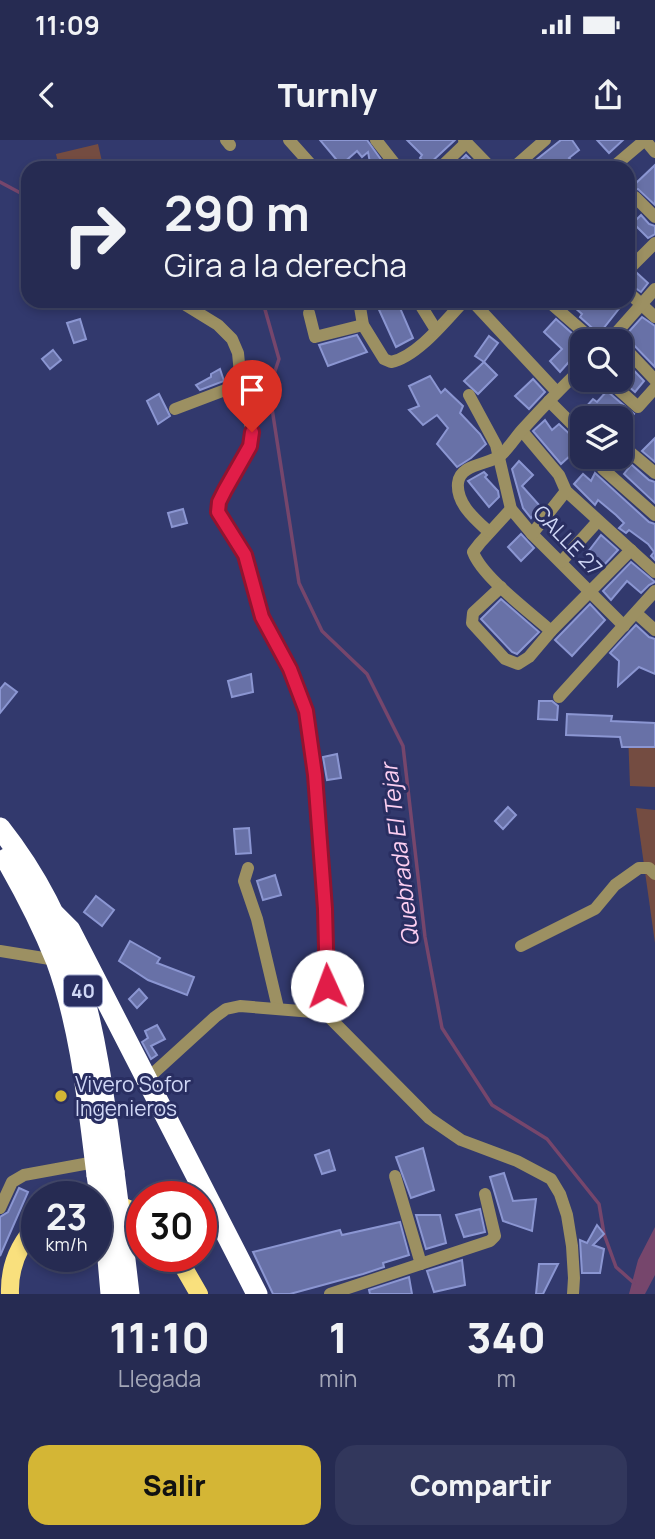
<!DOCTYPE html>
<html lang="es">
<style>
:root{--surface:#262b52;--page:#32375c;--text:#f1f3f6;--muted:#a4a7b8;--line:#424769;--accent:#d4b635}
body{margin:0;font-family:Manrope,sans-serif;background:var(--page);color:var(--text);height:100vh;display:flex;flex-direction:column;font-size:26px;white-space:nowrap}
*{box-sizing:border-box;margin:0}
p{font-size:23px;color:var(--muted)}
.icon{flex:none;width:38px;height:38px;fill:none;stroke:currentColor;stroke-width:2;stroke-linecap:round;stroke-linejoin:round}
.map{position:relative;height:1154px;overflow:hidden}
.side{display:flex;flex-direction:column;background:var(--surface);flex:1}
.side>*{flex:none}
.guide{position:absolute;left:21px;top:21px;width:614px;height:147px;border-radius:21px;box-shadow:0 4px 10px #0003,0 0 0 2px var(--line);background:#262b52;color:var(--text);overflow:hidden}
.controls{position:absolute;left:570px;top:189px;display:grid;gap:14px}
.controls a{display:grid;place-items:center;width:63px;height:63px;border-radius:14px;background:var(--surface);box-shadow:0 4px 10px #0003,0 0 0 2px var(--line);font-size:35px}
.speed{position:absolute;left:21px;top:1041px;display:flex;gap:14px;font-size:35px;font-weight:700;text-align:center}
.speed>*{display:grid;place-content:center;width:91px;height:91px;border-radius:50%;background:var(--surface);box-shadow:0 4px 10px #0003,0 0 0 2px var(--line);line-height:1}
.speed small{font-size:18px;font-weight:400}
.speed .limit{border:10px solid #d22;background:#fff;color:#111}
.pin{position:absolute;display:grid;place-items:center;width:60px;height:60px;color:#fff;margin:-72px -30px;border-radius:50% 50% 50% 0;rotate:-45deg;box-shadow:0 0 7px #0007}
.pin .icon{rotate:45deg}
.me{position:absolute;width:77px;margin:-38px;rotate:358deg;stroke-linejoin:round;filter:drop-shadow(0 0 5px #0008)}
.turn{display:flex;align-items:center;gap:24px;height:147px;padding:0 28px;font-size:32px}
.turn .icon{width:91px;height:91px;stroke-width:2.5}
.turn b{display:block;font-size:49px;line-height:60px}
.eta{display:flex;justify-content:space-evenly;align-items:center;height:119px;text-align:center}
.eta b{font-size:42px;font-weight:800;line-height:49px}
.button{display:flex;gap:14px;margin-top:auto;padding:14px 28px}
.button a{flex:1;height:80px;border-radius:21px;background:var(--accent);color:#111;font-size:28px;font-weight:800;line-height:80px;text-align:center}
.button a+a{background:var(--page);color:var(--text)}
.status{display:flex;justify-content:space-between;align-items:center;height:49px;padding:0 35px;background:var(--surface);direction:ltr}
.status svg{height:19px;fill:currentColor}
header{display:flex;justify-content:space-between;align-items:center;height:91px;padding:0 28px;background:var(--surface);font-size:32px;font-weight:800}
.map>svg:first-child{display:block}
.green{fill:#744c41}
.water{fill:#76466c}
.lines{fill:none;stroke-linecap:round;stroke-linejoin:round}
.stream{stroke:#76466c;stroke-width:3.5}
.building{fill:#6871a7;stroke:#8b96d2;stroke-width:2}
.minor{stroke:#9c9062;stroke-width:12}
.major{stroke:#f9e07d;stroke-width:18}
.highway{stroke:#fff;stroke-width:21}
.highway-bridge{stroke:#fff;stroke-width:21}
.route-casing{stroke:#92132f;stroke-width:18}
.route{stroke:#e11d48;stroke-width:12}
.poi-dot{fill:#d4b635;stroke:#292e61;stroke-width:2.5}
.labels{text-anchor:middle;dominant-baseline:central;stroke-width:6;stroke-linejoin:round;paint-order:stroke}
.shield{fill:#292e61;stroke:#9da4c9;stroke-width:2}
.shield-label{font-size:19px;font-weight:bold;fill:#cfd6f5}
.street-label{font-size:21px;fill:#cfd6f5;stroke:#292e61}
.poi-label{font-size:21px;fill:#cfd6f5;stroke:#292e61;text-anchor:start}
.water-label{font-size:23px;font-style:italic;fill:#fdcff1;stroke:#292e61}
</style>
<div class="status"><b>11:09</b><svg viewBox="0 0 49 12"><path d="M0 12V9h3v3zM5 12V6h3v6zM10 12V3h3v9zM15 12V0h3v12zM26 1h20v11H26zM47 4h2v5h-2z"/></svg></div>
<header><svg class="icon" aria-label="back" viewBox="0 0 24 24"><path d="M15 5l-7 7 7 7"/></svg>Turnly<svg class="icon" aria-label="share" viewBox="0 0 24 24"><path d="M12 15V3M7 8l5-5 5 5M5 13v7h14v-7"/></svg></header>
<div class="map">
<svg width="655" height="1154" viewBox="0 0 655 1154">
<rect width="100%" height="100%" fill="#32396d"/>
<!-- green -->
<g class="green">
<path d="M98 4 103 26 93 28H59L56 14Z"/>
<path d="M628 592 655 594V647L630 646Z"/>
<path d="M636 668 655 670V803Z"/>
</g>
<!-- water -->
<path class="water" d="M655 1087V1135L645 1154H629L638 1120Z"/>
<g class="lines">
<!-- stream -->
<g class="stream">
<path d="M0 42 28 57"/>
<path d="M255 161 264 166 279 219 269 249 299 443 322 491 367 534 403 606 425 797 442 888 492 965 547 999 599 1064 604 1094 616 1127 634 1143"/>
</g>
</g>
<!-- building -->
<g class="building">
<path d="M320 0H367L387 28H371L368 12 362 17 357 11 341 25Z"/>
<path d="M407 0H455L427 26 420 18 422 15Z"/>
<path d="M561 0H572L579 10 569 18 578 28H562L556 21 549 28H526Z"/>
<path d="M597 0H623L609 13Z"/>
<path d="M466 15 479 28H453Z"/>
<path d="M655 25V65L638 49 628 52V37L635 44Z"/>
<path d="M641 75 649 84 655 86V94L648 98 633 83Z"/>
<path d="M637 133 648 143 641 152 628 143V139Z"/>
<path d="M375 161H397L413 198 396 207Z"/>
<path d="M567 161H625L599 194 580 177 582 174Z"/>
<path d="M642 177 655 186V227L625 196Z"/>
<path d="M80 179 86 199 74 203 67 183Z"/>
<path d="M556 179 583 203V206L560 232 550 221 562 209 544 192Z"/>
<path d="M357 195 367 212 328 226 319 205Z"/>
<path d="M489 196 498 203 484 222 475 216Z"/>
<path d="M53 210 61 220 50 229 42 219Z"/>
<path d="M621 217 644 241 635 252 627 245 630 241 621 232Z"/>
<path d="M484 222 497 235 478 254 464 241Z"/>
<path d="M220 229 224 241 200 250 196 245 211 237V234Z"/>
<path d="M430 236 441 253 445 249 463 266 460 273 480 294 486 304 471 318 457 327 437 304 448 288 437 275 423 285 409 270 419 266 409 246Z"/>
<path d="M533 239 545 252 529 269 515 256Z"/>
<path d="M607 251 634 274 621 290V278H583V282L577 277 593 259 597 262Z"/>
<path d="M159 254 170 276 158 284 147 261Z"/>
<path d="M545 280 552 290 559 284 577 301 583 304 561 324 533 291Z"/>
<path d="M621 297 629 304 622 310 624 318 649 340 655 342V363L624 334 631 325 621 317Z"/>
<path d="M655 298V322L642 311Z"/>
<path d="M519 321 533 335 522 346 540 366 531 378 523 368 512 329Z"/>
<path d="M484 332 487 335 485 337 498 351 499 357 489 367 468 341Z"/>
<path d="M595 333 649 382 655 384V420L651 416 654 412 648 404 629 390 626 393 619 388 624 383 616 375 598 360 595 365 574 344 583 334 591 341Z"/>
<path d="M183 369 187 383 172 387 168 373Z"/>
<path d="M521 394 534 408 521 421 508 407Z"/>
<path d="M601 395 618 410 603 426 588 412Z"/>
<path d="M631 422 655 442 649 445 641 453 627 441 611 460 603 451Z"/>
<path d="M501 459 539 492 517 514 512 512 481 479Z"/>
<path d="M590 464 605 480 572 516 555 500Z"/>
<path d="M636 485 649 497 655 499V534L639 527 618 546 619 521 610 513Z"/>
<path d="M251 534 253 552 232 557 228 541Z"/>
<path d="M5 543 17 552 0 573V549Z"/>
<path d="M539 561H552L558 566 557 580 538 579Z"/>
<path d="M567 574 612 576 611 581 655 583V607H622L620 597 566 595Z"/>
<path d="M337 614 341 638 327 640 323 617Z"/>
<path d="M508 667 516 675 503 689 495 681Z"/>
<path d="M249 688 251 713 236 714 234 689Z"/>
<path d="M275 735 281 755 263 760 257 741Z"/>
<path d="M96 756 114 770 102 786 84 772Z"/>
<path d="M130 801 160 818 157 823 194 837 187 855 148 840 119 821Z"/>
<path d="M139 849 147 858 137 868 129 859Z"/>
<path d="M157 885 165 899 151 906 157 915 151 919 142 902 148 898 145 891Z"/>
<path d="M423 1008 434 1050 411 1058 396 1017Z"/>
<path d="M329 1010 335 1030 322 1034 315 1015Z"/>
<path d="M504 1033 513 1061 536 1059 532 1091 503 1081 490 1037Z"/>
<path d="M19 1048 28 1052 0 1116V1077L8 1072Z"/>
<path d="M480 1069 485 1092 464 1097 456 1075Z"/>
<path d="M416 1075H440L446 1103 426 1109Z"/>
<path d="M400 1082 409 1115 383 1123 384 1127 363 1134 290 1154H273L253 1112 340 1090 342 1095Z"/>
<path d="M597 1085 604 1094 593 1105 604 1109 600 1133H582L580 1100 587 1103Z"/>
<path d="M462 1120 465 1145 434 1152 427 1131Z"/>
<path d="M539 1124H558L543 1154H536Z"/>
<path d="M409 1137 412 1154H370L369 1150Z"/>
</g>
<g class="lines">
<!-- minor -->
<g class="minor">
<path d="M226 0 230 5"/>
<path d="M289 0 314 28"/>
<path d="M376 0 398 28"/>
<path d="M464 0 491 28"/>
<path d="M440 28 466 3"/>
<path d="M513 28 545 0"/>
<path d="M612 28 645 0 655 12"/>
<path d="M635 57 655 77"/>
<path d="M628 130 655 103"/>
<path d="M628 152 655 177"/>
<path d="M179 161 218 185 232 199 238 213 241 244 252 292 251 306 224 350 219 362 218 372 245 415 262 477 278 511 290 529 306 571 315 635 325 769 327 847 325 873"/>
<path d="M359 161 363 185 384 219 391 222C417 217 446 180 464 161"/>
<path d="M418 161 436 190"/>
<path d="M472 161 557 252"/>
<path d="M548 161 594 201"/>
<path d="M309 173 315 197 363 185"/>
<path d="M609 201 655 149"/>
<path d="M621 204 655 240"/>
<path d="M608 240 638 267 655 248"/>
<path d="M469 255 496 305 511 369 532 394 624 486"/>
<path d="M549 261 583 295"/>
<path d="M175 269 241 244"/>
<path d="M522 291 559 335 566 351 655 432"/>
<path d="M630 312 655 333"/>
<path d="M603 329 655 375"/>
<path d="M511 369 480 403 473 412C482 437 530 472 551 491"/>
<path d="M489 392C476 380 456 364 458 343 460 323 490 325 501 315 509 308 515 298 522 290 542 268 562 247 583 227"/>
<path d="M532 394 566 351"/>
<path d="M561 422 598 381"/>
<path d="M501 447 473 473 472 483 505 519 518 524 529 517 551 491 631 410"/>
<path d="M636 473 655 490"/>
<path d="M559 557 655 451"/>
<path d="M248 728 244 741 257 779 278 868"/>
<path d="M521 806 595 769 615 745 639 728H649L655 734"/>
<path d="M0 811 56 820"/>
<path d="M147 939 215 877 226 869 240 866 325 873 429 978 461 1000 517 1021 551 1039 560 1054 567 1075 572 1106 574 1138 573 1154"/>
<path d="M395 1036 421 1124"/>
<path d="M0 1068 12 1042 24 1035 95 1022"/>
<path d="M330 1154 490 1101 495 1096 485 1054"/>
</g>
<!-- major -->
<g class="major">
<path d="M106 1062 117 1064 142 1075"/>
<path d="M177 1116 199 1154"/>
<path d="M10 1154C9 1127 18 1105 37 1085"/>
</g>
<!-- highway -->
<g class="highway">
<path d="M0 688C86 797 96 901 114 1032"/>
<path d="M6 719C25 752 42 785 56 820 81 888 88 964 97 1035"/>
<path d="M55 775 70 790 257 1154"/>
<path d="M122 1094 129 1154"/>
<path d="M106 1096 111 1154"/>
</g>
<!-- highway-bridge -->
<g class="highway-bridge">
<path d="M114 1032 122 1094"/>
<path d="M97 1035 106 1096"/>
</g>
</g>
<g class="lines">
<!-- route casing -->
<g class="route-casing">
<path id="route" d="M252 292 250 306 225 350 219 362 218 372 245 415 262 477 290 529 306 571 315 635 325 769 327 846"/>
</g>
<!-- route -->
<use href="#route" class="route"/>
</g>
<!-- markers -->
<circle class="poi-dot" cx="61" cy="956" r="7"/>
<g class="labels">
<!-- shield labels -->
<rect class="shield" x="64" y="835.5" width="38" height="31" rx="5"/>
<g class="shield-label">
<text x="83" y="851">40</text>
</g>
<!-- street labels -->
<g class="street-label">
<text transform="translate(568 400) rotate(46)">CALLE 27</text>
</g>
<!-- poi labels -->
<g class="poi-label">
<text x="75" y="944">Vivero Sofor<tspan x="75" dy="24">Ingenieros</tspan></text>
</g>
<!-- water labels -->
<g class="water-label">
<text transform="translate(399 715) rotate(-97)">Quebrada El Tejar</text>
</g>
</g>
</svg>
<div class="controls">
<a><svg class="icon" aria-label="search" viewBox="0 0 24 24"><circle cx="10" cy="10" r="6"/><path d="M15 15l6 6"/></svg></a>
<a><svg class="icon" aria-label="layers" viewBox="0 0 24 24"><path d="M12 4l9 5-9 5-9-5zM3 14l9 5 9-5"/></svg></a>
</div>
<div class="speed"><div>23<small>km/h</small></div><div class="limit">30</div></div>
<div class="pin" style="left:252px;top:292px;background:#d93025"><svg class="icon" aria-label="arrive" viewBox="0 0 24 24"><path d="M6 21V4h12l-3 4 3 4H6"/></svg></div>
<svg class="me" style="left:327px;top:846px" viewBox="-20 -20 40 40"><circle r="19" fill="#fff"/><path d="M0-13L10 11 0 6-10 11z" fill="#e11d48"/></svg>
<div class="guide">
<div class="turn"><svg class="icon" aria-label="right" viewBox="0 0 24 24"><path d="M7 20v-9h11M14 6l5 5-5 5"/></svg><div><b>290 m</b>Gira a la derecha</div></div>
</div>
</div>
<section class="side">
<div class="eta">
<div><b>11:10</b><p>Llegada</p></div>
<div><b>1</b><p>min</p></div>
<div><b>340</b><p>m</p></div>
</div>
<div class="button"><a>Salir</a><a>Compartir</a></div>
</section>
